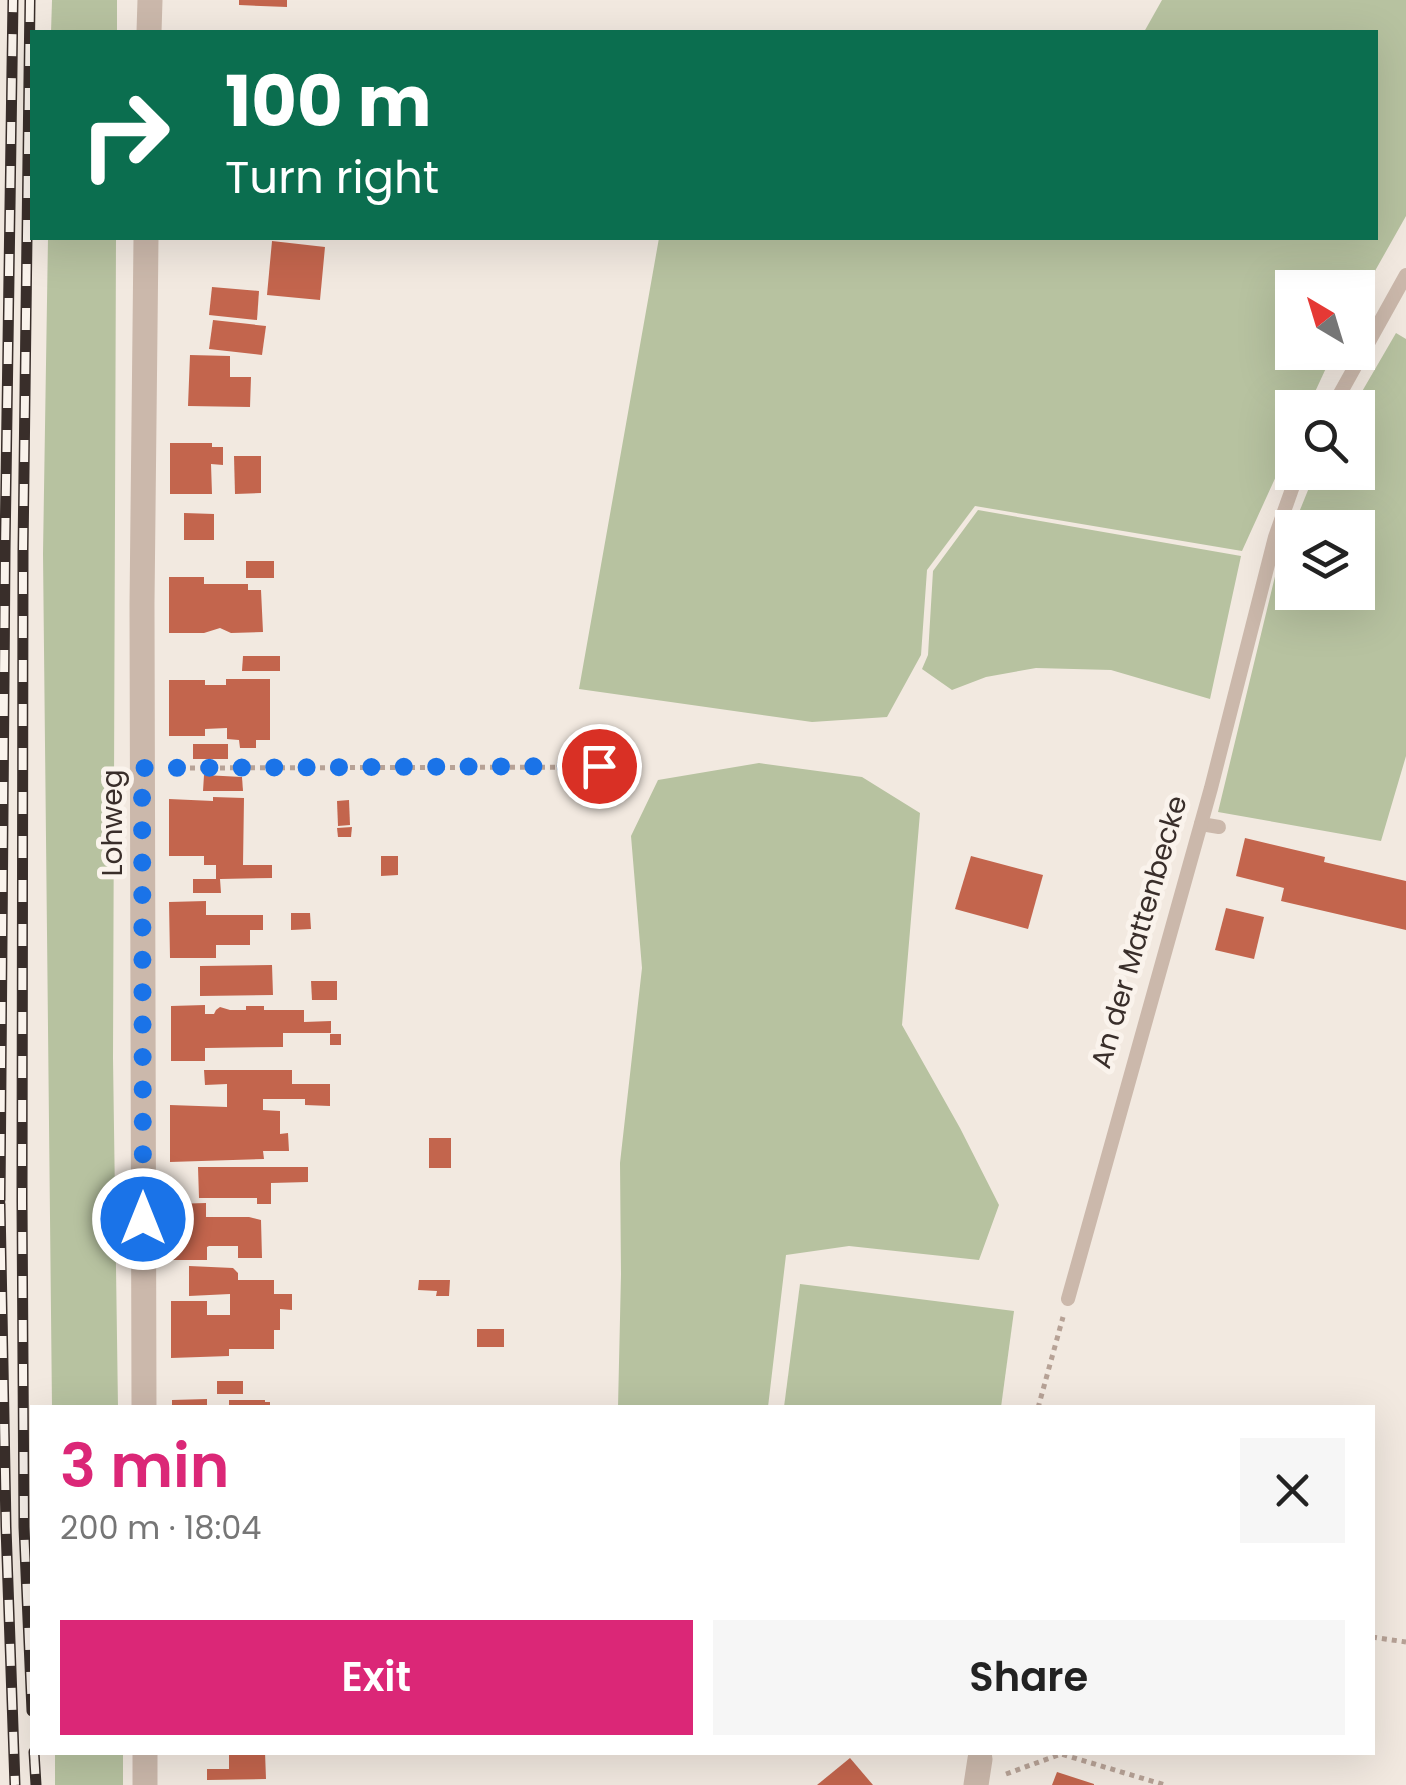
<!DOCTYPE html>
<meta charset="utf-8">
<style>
:root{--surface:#fff;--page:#f6f6f6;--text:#222;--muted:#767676;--accent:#db2777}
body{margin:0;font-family:Poppins,sans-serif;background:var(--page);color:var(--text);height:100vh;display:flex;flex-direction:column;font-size:38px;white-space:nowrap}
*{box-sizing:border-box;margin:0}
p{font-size:32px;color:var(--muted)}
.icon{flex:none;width:55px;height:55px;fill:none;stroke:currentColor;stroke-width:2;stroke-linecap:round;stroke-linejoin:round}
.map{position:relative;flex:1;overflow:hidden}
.drawer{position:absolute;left:30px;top:1405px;width:1345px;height:350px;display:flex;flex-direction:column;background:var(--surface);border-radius:0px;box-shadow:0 10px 40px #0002}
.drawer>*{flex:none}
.banner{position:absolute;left:30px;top:30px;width:1348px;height:210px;border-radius:0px;box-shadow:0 10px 40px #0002;background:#0b6e4f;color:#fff;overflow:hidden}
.needle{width:65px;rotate:322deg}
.buttons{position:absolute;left:1275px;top:270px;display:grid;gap:20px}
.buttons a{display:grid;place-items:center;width:100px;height:100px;border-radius:0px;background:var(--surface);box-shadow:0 10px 40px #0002;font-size:50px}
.pin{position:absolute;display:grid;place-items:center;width:85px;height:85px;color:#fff;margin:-42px;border:5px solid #fff;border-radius:50%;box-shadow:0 2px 10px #0007}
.me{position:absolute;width:110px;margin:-55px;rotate:0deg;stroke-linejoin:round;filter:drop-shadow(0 0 8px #0008)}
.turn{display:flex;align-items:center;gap:35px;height:210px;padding:0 30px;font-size:45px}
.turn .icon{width:130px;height:130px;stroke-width:2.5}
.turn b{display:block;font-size:70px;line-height:85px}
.round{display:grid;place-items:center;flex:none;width:105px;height:105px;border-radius:0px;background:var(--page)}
.overview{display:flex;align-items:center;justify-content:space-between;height:170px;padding:0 30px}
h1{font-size:60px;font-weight:600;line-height:75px;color:var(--accent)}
.cta{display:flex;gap:20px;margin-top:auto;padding:20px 30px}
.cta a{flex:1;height:115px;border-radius:0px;background:var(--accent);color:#fff;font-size:40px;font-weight:600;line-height:115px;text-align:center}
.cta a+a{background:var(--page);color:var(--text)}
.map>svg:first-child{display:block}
.green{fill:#b7c2a0;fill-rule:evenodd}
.building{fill:#c3654d}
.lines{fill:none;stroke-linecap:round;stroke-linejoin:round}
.path{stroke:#b7a296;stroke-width:5;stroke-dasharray:5 5;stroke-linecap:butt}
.service{stroke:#cbb8ab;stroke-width:14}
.minor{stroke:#cbb8ab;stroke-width:25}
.rail-casing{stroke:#392e2a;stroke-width:11}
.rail{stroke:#faf3ec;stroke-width:8;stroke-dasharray:22;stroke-linecap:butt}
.route{stroke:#1a73e8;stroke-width:18;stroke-dasharray:0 32.4}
.labels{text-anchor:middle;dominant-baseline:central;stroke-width:10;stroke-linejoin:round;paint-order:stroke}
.street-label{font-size:28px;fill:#392e2a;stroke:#faf3ec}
</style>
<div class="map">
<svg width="1406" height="1785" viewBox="0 0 1406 1785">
<rect width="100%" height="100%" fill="#f2e9e0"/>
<!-- green -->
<g class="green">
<path d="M52 0H117V32H51Z"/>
<path d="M1162 0H1406V216L1358 301V288H1292V352L1333 353 1308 407 1292 408V441L1242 551 975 506 927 570 921 655 887 717 812 722 579 689 659 238H1375V32H1144Z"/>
<path d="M48 238H116L113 1058 118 1407H52L43 554Z"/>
<path d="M1396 333 1406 339V756L1381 841 1218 812 1278 564 1315 473 1358 472V408L1353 407ZM1292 528H1358V592H1292Z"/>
<path d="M978 510 1241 556 1210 699 1111 670 1036 668 986 677 952 690 922 669 928 655 933 571Z"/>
<path d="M759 763 862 777 920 813 902 1025 960 1128 999 1205 979 1260 849 1246 786 1255 768 1407H618L621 1274 620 1163 642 968 631 836 658 780Z"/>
<path d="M800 1284 1014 1311 1001 1407H784Z"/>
<rect x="55" y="1753" width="68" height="32"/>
</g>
<!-- building -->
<g class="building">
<path d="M239 0H287V7L239 5Z"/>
<path d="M272 241 325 247 320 300 267 295Z"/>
<path d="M212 287 259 291 257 320 209 315Z"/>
<path d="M213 320 266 326 262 355 209 349Z"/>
<path d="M190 355 230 356V377H251L250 407 188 406Z"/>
<path d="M170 443H212V447H223V465L211 464 212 494H170Z"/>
<path d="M234 456H261V493L235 494Z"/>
<path d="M184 513 214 514V540H184Z"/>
<rect x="246" y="561" width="28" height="17"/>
<path d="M169 577H204V584H248V590H261L263 632 231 633 220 628 204 633H169Z"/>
<path d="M243 656H280V671H242Z"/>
<path d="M226 679H270V740H256V748H240L239 740 227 739V728L205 729V736H169V680H205V685H226Z"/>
<rect x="193" y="744" width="35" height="15"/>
<path d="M204 775 242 777 243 791H203Z"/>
<path d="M213 797 244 798 243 865H272V878L220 879 221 893H193V879H216V865H204V856H169V799L213 801Z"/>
<path d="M349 800 350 825 338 826 337 801Z"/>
<path d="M352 827 351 837H338L337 828Z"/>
<path d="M1245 838 1325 857 1324 862 1406 881V930L1281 901 1284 888 1236 876Z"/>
<path d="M381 856H398V875L381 876Z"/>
<path d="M971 856 1043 875 1028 929 955 909Z"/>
<path d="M206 901V915H263V930H250V945H216V958H170L169 902Z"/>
<path d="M1226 908 1264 917 1254 959 1215 950Z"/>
<path d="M291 913H310L311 929 291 930Z"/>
<path d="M272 965 273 995 200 996V966Z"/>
<path d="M311 981H337V1000H312Z"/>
<path d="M205 1005V1014H214L216 1010 220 1007 230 1010H246V1006H264V1010H304V1022L331 1021V1033H283V1047L205 1048V1061H171V1006Z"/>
<rect x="330" y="1034" width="11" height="11"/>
<path d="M204 1070H292V1084H330V1106L305 1105V1099H263V1110L280 1111V1134L288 1133 289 1151H263L264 1159 170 1162V1105L227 1107V1084L205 1085Z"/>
<rect x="429" y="1138" width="22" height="30"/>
<path d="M198 1167H308V1182L271 1183V1204H257V1198H199Z"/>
<path d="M206 1203V1217H249L261 1220 262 1258H238V1246H209L207 1247V1260H171V1204Z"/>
<path d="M189 1266 233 1268 238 1273V1280H274V1294H292V1310L280 1309V1330H274V1349H229V1356L171 1358V1301H207V1315H230V1294L189 1296Z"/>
<path d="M419 1280H450L449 1296H436L437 1291 418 1290Z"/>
<rect x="477" y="1329" width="27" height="18"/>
<rect x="217" y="1381" width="26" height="13"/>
<path d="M207 1399V1408H172V1400Z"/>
<path d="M229 1400H265V1402H270V1408H229Z"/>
<path d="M265 1752 266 1779 207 1780V1769H229V1753Z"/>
<path d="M850 1758 873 1785H817Z"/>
<path d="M1057 1772 1094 1784V1785H1052Z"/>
</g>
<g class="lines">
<!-- path -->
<g class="path">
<path d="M170 768 629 767"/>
<path d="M1038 1408 1063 1317"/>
<path d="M1372 1637 1406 1642"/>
<path d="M1006 1774 1061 1754 1165 1785"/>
</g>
<!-- service -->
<g class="service">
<path d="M1332 408 1406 275"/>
<path d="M1201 824 1219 827"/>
<path d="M1068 1299 1211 788 1275 537 1298 472"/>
</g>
<!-- minor -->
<g class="minor">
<path d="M149 32 150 0"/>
<path d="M144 1408 142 604 146 238"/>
<path d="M145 1752V1785"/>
<path d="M976 1785 980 1759"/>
</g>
<!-- rail casing -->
<g class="rail-casing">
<g id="rail">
<path d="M30 0 23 551 22 1202 24 1527 32 1711"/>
<path d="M0 1200 5 551 13 0"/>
<path d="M0 1204 6 1527 15 1785"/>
<path d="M34 1752 36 1785"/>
</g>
</g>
<!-- rail -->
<use href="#rail" class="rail"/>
</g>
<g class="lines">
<!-- route -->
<path class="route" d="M143 1219 142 768 599 766"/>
</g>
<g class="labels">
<!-- street labels -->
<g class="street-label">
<text transform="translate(112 823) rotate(-90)">Lohweg</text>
<text transform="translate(1139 932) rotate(-74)">An der Mattenbecke</text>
</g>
</g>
</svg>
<div class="buttons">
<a><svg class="needle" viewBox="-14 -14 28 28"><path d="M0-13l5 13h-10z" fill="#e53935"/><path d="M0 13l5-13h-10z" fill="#767676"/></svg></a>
<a><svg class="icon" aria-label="search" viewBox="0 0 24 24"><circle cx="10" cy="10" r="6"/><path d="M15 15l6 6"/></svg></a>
<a><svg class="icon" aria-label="layers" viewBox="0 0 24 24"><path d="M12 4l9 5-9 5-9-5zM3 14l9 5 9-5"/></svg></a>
</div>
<div class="pin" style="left:599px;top:766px;background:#d93025"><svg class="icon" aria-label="arrive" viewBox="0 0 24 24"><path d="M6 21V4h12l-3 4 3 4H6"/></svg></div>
<svg class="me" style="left:143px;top:1219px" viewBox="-20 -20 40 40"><circle r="17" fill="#1a73e8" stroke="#fff" stroke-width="3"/><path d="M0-11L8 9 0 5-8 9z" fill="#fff"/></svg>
<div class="banner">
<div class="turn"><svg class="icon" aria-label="right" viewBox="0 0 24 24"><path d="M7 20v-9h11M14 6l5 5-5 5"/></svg><div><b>100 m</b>Turn right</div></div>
</div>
<section class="drawer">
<div class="overview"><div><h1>3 min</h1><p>200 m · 18:04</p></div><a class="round"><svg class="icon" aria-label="close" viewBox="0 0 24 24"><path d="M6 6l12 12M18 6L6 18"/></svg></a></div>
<div class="cta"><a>Exit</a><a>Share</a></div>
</section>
</div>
